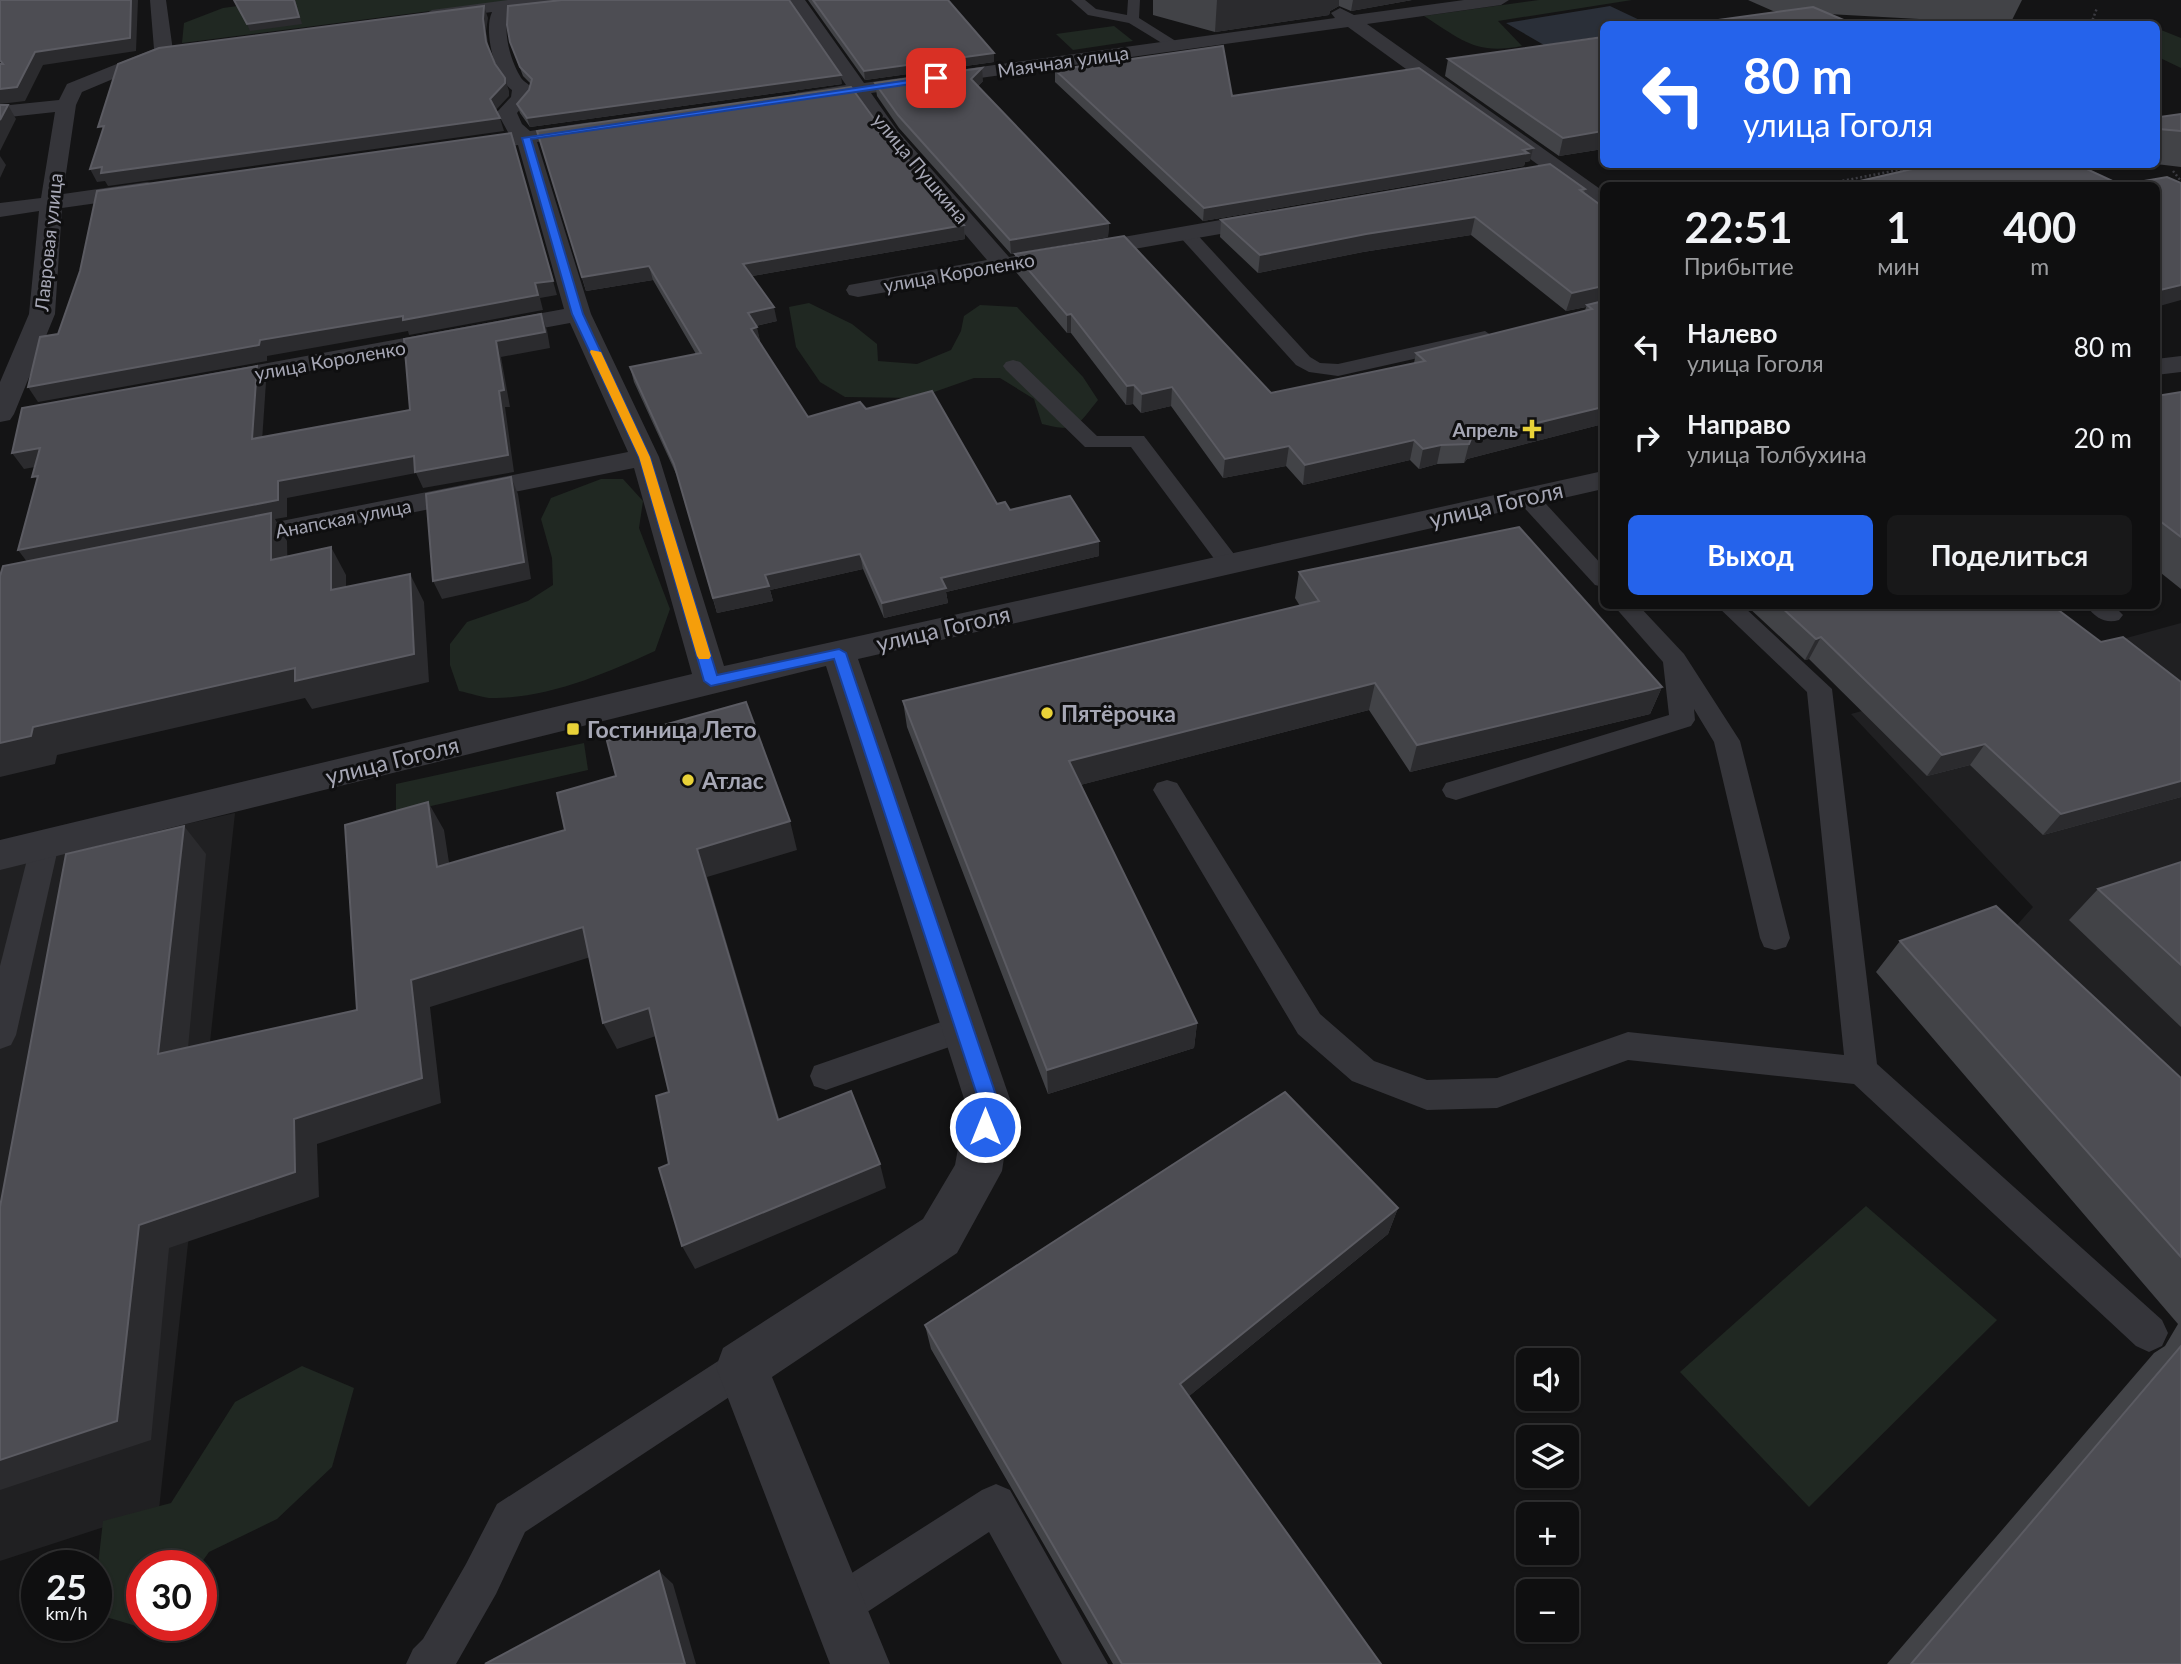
<!DOCTYPE html>
<html lang="ru">
<meta charset="utf-8">
<style>
:root{--surface:#0f0f10;--page:#181819;--text:#f1f3f6;--muted:#9b9c9f;--line:#2f2f30;--accent:#2563eb}
body{margin:0;font-family:Lato,sans-serif;background:var(--page);color:var(--text);height:100vh;display:flex;flex-direction:column;font-size:26px;white-space:nowrap}
*{box-sizing:border-box;margin:0}
p{font-size:23px;color:var(--muted)}
.icon{flex:none;width:38px;height:38px;fill:none;stroke:currentColor;stroke-width:2;stroke-linecap:round;stroke-linejoin:round}
.map{position:relative;flex:1;overflow:hidden}
.panel{position:absolute;left:1600px;top:182px;width:560px;height:427px;display:flex;flex-direction:column;background:var(--surface);border-radius:10px;box-shadow:0 2px 5px #0004,0 0 0 2px var(--line)}
.panel>*{flex:none}
.top-card{position:absolute;left:1600px;top:21px;width:560px;height:147px;border-radius:10px;box-shadow:0 2px 5px #0004,0 0 0 2px var(--line);background:#2563eb;color:#fff;overflow:hidden}
.controls{position:absolute;left:1516px;top:1348px;display:grid;gap:14px}
.controls a{display:grid;place-items:center;width:63px;height:63px;border-radius:10px;background:var(--surface);box-shadow:0 2px 5px #0004,0 0 0 2px var(--line);font-size:35px}
.speed{position:absolute;left:21px;top:1550px;display:flex;gap:14px;font-size:35px;font-weight:700;text-align:center}
.speed>*{display:grid;place-content:center;width:91px;height:91px;border-radius:50%;background:var(--surface);box-shadow:0 2px 5px #0004,0 0 0 2px var(--line);line-height:1}
.speed small{font-size:18px;font-weight:400}
.speed .limit{border:10px solid #d22;background:#fff;color:#111}
.pin{position:absolute;display:grid;place-items:center;width:60px;height:60px;color:#fff;margin:-30px;border-radius:14px;box-shadow:0 4px 10px #0006}
.me{position:absolute;width:77px;margin:-38px;rotate:0deg;stroke-linejoin:round;filter:drop-shadow(0 0 5px #0008)}
.turn{display:flex;align-items:center;gap:24px;height:147px;padding:0 28px;font-size:32px}
.turn .icon{width:91px;height:91px;stroke-width:2.5}
.turn b{display:block;font-size:49px;line-height:60px}
.eta{display:flex;justify-content:space-evenly;align-items:center;height:119px;text-align:center}
.eta b{font-size:42px;font-weight:700;line-height:49px}
.primary-button{display:flex;gap:14px;margin-top:auto;padding:14px 28px}
.primary-button a{flex:1;height:80px;border-radius:10px;background:var(--accent);color:#fff;font-size:28px;font-weight:700;line-height:80px;text-align:center}
.primary-button a+a{background:var(--page);color:var(--text)}
ul{padding:0;list-style:none}
li{display:flex;align-items:center;gap:21px;height:91px;padding:0 28px}
li div{flex:1}
li b{display:block;font-size:26px}
li em{font-style:normal}
.map>svg:first-child{display:block}
.built{fill:#202022}
.green{fill:#202822}
.water{fill:#2a2f38}
.lines{fill:none;stroke-linecap:round;stroke-linejoin:round}
.path{stroke:#3b3b41;stroke-width:2.5;stroke-dasharray:2 2.5;stroke-linecap:butt}
.service{fill:#35353a;fill-rule:evenodd}
.minor{fill:#35353a;fill-rule:evenodd}
.wall{fill:#424347}
.shaded-wall{fill:#2b2b2e}
.building{fill:#4d4d53;stroke:#5b5b62;stroke-width:2}
.route{fill:#2563eb;stroke:#184099;stroke-width:2}
.slow{fill:#f59e0b}
.poi-dot{fill:#e9d238;stroke:#0f0f10;stroke-width:2.5}
.labels{text-anchor:middle;dominant-baseline:central;stroke-width:6;stroke-linejoin:round;paint-order:stroke}
.far-street-label{font-size:19px;fill:#a6a7b5;stroke:#0f0f10}
.far-poi-label{font-size:19px;font-weight:bold;fill:#a6a7b5;stroke:#0f0f10;text-anchor:end}
.street-label{font-size:23px;fill:#a6a7b5;stroke:#0f0f10}
.poi-label{font-size:23px;font-weight:bold;fill:#a6a7b5;stroke:#0f0f10;text-anchor:start}
</style>
<div class="map">
<svg width="2181" height="1664" viewBox="0 0 2181 1664">
<rect width="100%" height="100%" fill="#141415"/>
<!-- built -->
<g class="built">
<path d="M2181 623V1098L2008 935 2033 907 1851 714Z"/>
<path d="M235 813 159 1509 0 1561V866Z"/>
</g>
<!-- green -->
<g class="green">
<path d="M281 0H515L182 43 184 23 223 8Z"/>
<path d="M1539 0H1632L1498 21 1522 46C1475 55 1462 40 1424 16Z"/>
<path d="M1114 26 1133 41 1073 50 1056 34Z"/>
<path d="M2156 28 2181 38V68L2156 56Z"/>
<path d="M809 303 852 324 877 344 878 361 917 364 951 350 961 331 964 316 980 305 1017 307 1083 377 1098 400C1077 426 1077 433 1042 424L1034 399 1000 378H974L917 398 845 397 820 382 796 347 789 307Z"/>
<path d="M601 479H623L643 501 639 528 670 609 655 651C607 673 551 697 496 698 484 699 471 693 459 691L450 665V644L467 622 528 601 553 585 552 558 541 519 551 498Z"/>
<path d="M584 743 588 770 396 814V784Z"/>
<path d="M1866 1206 1997 1320 1809 1507 1680 1372Z"/>
<path d="M302 1366 354 1388 332 1467 277 1519 209 1552 199 1566H142V1626H157L153 1631 96 1614V1583L103 1521 171 1503 235 1402Z"/>
</g>
<!-- water -->
<path class="water" d="M1610 6 1648 24H1603V36L1544 45 1506 23Z"/>
<g class="lines">
<!-- path -->
<g class="path">
<path d="M2091 24 2097 8"/>
<path d="M2173 171 2181 181"/>
<path d="M1816 186 1929 164"/>
</g>
<!-- service -->
<g class="service">
<path d="M1071 0H1085L1096 9 1127 15 1128 0H1140L1139 18 1182 45 1175 49 1170 48 1129 23 1088 15Z"/>
<path d="M1186 228 1192 229 1310 357 1320 363 1338 364 1485 331 1494 337 1485 343 1338 376 1309 372 1296 365 1180 237 1178 233 1180 229Z"/>
<path d="M1013 360 1020 362 1097 436H1144L1237 558 1240 563 1237 568H1221L1131 447H1085L1006 370 1003 366 1006 362Z"/>
<path d="M1527 490 1535 492 1603 566V587L1595 585 1519 502 1516 497 1519 492Z"/>
<path d="M1614 606H1639L1684 654 1740 741 1790 938 1786 947 1775 950 1764 947 1760 938 1714 742 1694 709 1695 720 1691 726 1456 800 1446 797 1442 790 1446 783 1669 715 1663 662Z"/>
<path d="M1717 606H1743L1832 689 1877 1064 2162 1320 2168 1333 2162 1346 2149 1352 2136 1346 1854 1084 1628 1060 1497 1108 1427 1110 1352 1081 1298 1034 1153 790 1157 783 1167 780 1177 783 1320 1014 1374 1061 1427 1080 1497 1078 1628 1032 1844 1055 1807 692Z"/>
<path d="M2087 606H2114L2123 615 2119 620C2106 624 2095 618 2087 606Z"/>
<path d="M45 833 55 836 59 844 16 1035 11 1045 0 1049V966L31 844 35 836Z"/>
<path d="M964 1014 975 1018 980 1028 975 1038 826 1090 814 1086 810 1076 814 1066Z"/>
<path d="M742 1348 755 1354 761 1367 755 1380 525 1532 496 1594 456 1664H406L413 1649 423 1639 466 1564 497 1504 729 1354Z"/>
<path d="M996 1484 1010 1490 1108 1664H1062L989 1532 852 1622 837 1628 822 1622 816 1607 822 1592 982 1490Z"/>
</g>
<!-- minor -->
<g class="minor">
<path d="M150 0H166L173 51 170 55 82 92 76 105 63 194 147 182 155 184 158 189 155 194 147 196 62 208 55 314 14 414 10 420 0 422V382L29 314 39 211 0 217V203L41 198 55 112 0 118V106L59 100 67 84 154 49Z"/>
<path d="M508 0H555L547 5 510 10C502 29 509 57 520 76 522 81 528 83 532 88L530 98 517 113 522 124 530 131 591 122 598 124 601 128 598 132 591 134 537 142 591 314 659 457 724 666 1603 471V489L858 659 1012 1105 1002 1171 957 1253 772 1377 890 1664H830L716 1367 723 1348 923 1219 955 1165 966 1105 826 666 0 870V840L692 674 634 468 231 549 220 547 216 540 220 533 231 531 628 452 570 323 208 390 199 388 195 382 199 376 208 374 564 309 518 145 460 153 453 151 450 147 453 143 460 141 509 134 497 112 511 97 512 90C495 78 483 31 492 12L432 20 423 15 432 10Z"/>
<path d="M788 0H805L864 83 1335 18 1331 13 1340 8 1354 15 1464 0H1509L1501 5 1367 24 1603 191V208L1595 206 1348 27 871 93 897 130 1009 257 1272 211 1280 213 1283 218 1280 223 1272 225 858 297 849 295 846 290 849 285 987 260 883 138 853 96 803 103 796 101 793 97 796 93 846 85Z"/>
<path d="M2181 356V372L2156 375V359Z"/>
</g>
</g>
<!-- wall -->
<g class="wall">
<path d="M808 0H948L994 62 865 80Z"/>
<path d="M1153 0H1412L1351 11 1339 6 1330 11 1329 15 1215 32 1153 15Z"/>
<path d="M1748 0H2022L2010 24 1773 11Z"/>
<path d="M1603 37V149L1559 156 1445 76 1448 59Z"/>
<path d="M510 42 842 84 530 127 520 113 517 104 529 90 531 84 523 76Z"/>
<path d="M1055 70 1232 96 1530 161 1525 162 1524 166 1203 221 1055 82Z"/>
<path d="M983 81 978 86 1109 223 1108 237 1011 254 899 128 877 96 875 83Z"/>
<path d="M2181 114V167L2156 164V122L2159 117Z"/>
<path d="M880 127 964 225 965 239 752 276 777 321 756 326 760 341 759 342 808 417 866 409 997 504 1010 510 1099 556 946 592 948 603 884 618 863 569 770 590 773 601 717 613 678 478 634 382 630 367 696 354 653 280 586 291 537 131Z"/>
<path d="M1585 189 1584 193 1603 424 1467 459 1464 463 1437 464 1419 469 1410 460 1303 485 1286 466 1223 478 1171 406 1141 413 1133 404 1126 405 1071 333H1067L1016 272 1015 254 1271 393 1414 363 1416 353 1585 311 1586 307 1566 311 1471 235 1363 252 1258 273 1220 237 1221 220Z"/>
<path d="M2181 392V589L2156 569V396Z"/>
<path d="M1299 572 1662 687 1650 714 1410 772 1369 710 1080 785 1197 1023 1194 1048 1048 1094 907 727 903 701 1300 606 1295 598Z"/>
<path d="M1747 606H2053L2101 642 2181 682V797L2043 835 1970 765 1927 776 1809 659 1805 660Z"/>
<path d="M2181 862V1027L2069 920 2098 889Z"/>
<path d="M1900 941 2181 1078V1664H1887L2154 1353 2165 1346 2178 1324 1876 972Z"/>
<path d="M1398 1208 1388 1234 1189 1396 1381 1664H1113L931 1349 925 1325Z"/>
</g>
<!-- shaded-wall -->
<g class="shaded-wall">
<path d="M131 0H138L136 51 43 65 25 101 0 104V89L35 52Z"/>
<path d="M295 0 302 24 250 31 247 24Z"/>
<path d="M1217 0H1339V6L1330 11 1329 15 1215 32Z"/>
<path d="M1353 0H1412L1351 11Z"/>
<path d="M484 6 488 18 486 31 490 55 486 42 483 19Z"/>
<path d="M994 53V62L865 80 864 71Z"/>
<path d="M982 68 983 81 972 92 971 79Z"/>
<path d="M841 75 842 84 530 127 527 118Z"/>
<path d="M505 78 509 91V96L494 112 490 99Z"/>
<path d="M8 105 16 119 0 151V120Z"/>
<path d="M500 118 504 131 108 186 105 181 97 182 90 169Z"/>
<path d="M1603 131V149L1559 156 1563 138Z"/>
<path d="M515 147 557 295 540 298 543 310 409 335 408 331 267 356V361L38 402 28 387 260 340Z"/>
<path d="M1533 148 1530 161 1525 162 1524 166 1203 221 1204 208Z"/>
<path d="M0 156 6 165 0 178Z"/>
<path d="M1475 217 1471 235 1363 252 1258 273 1260 255 1366 234Z"/>
<path d="M1109 223 1108 237 1011 254 1010 240Z"/>
<path d="M964 225 965 239 746 277 743 264Z"/>
<path d="M649 266 653 280 586 291 582 277Z"/>
<path d="M2181 285V300L2156 307V291Z"/>
<path d="M1603 286V302L1587 305 1586 307 1566 311 1572 293Z"/>
<path d="M774 307 777 321 751 327 748 313Z"/>
<path d="M541 314 547 330 550 348 501 357 510 407H505L514 472 423 488 416 473 287 498V517L275 519 287 541 288 588 31 567 18 550 278 481 499 391 496 341Z"/>
<path d="M1071 314V333H1067V315Z"/>
<path d="M757 327 760 341 753 343 751 329Z"/>
<path d="M257 366 266 382 261 456 252 439Z"/>
<path d="M1134 385 1133 404 1126 405 1127 386Z"/>
<path d="M1172 387 1171 406 1141 413 1142 394Z"/>
<path d="M1603 407V424L1467 459 1464 463 1469 444 1471 439Z"/>
<path d="M1414 440 1410 460 1303 485 1305 465Z"/>
<path d="M1441 445 1437 464 1419 469 1423 449Z"/>
<path d="M1289 446 1286 466 1223 478 1225 459Z"/>
<path d="M40 448 51 464 24 469 12 453Z"/>
<path d="M511 477 518 494 531 579 442 599 433 581Z"/>
<path d="M1099 541V556L946 592 948 603 884 618 882 603 941 578Z"/>
<path d="M331 547 346 575V618L331 590Z"/>
<path d="M860 554 863 569 770 590 773 601 717 613 713 598 765 575Z"/>
<path d="M410 574 424 602 429 682 312 709 305 698 57 755 55 764 0 777V743L33 727Z"/>
<path d="M1821 637 1809 659 1805 660 1816 639Z"/>
<path d="M1375 683 1369 710 1069 788V761Z"/>
<path d="M1662 687 1650 714 1410 772 1417 745Z"/>
<path d="M1985 744 1970 765 1927 776 1942 755Z"/>
<path d="M2181 781V797L2043 835 2061 814Z"/>
<path d="M428 802 444 830 454 895 437 867Z"/>
<path d="M790 821 797 850 707 877 787 1145 778 1120 697 849Z"/>
<path d="M184 826 206 854 185 1080 158 1054Z"/>
<path d="M583 927 597 955 430 1007 441 1103 317 1144 319 1197 169 1248 151 1440 0 1490V1460L139 1225 294 1119 411 980Z"/>
<path d="M649 1008 662 1034 617 1049 603 1023Z"/>
<path d="M1197 1023 1194 1048 1048 1094 1047 1070Z"/>
<path d="M880 1164 886 1188 695 1269 682 1246Z"/>
<path d="M1398 1208 1388 1234 1177 1406 1180 1384Z"/>
<path d="M659 1571 673 1584 696 1664H685Z"/>
</g>
<!-- building -->
<g class="building">
<path d="M0 0H131L130 38 35 52 17 87 0 89V64H3L0 60Z"/>
<path d="M234 0H294L299 17 247 24Z"/>
<path d="M562 0H789L841 75 527 118 517 104 529 90 532 79 520 67 510 42 507 25 508 6Z"/>
<path d="M813 0H948L994 53 864 71Z"/>
<path d="M484 6 483 19 486 42 495 64 505 78V83L490 99 500 118 101 173 102 167 90 169 104 126 98 127 118 64 159 48Z"/>
<path d="M1813 7 1853 24H1689Z"/>
<path d="M1603 37V131L1563 138 1448 59Z"/>
<path d="M1223 46 1232 96 1419 68 1533 148 1523 150 1528 153 1204 208 1055 70Z"/>
<path d="M982 68 971 79 1109 223 1010 240 898 115 875 83Z"/>
<path d="M851 87 880 127 964 225 743 264 774 307 748 313 757 327 751 329 808 417 860 402 866 409 932 391 997 504 1005 502 1010 510 1070 496 1099 541 941 578 946 588 882 603 860 554 765 575 769 586 713 598 674 464 630 367 701 353 649 266 582 277 537 131Z"/>
<path d="M0 105H8L0 120Z"/>
<path d="M2181 114V131L2159 129V117Z"/>
<path d="M511 133 553 281 535 283 538 295 403 320V316L260 340 259 345 28 387 40 337 58 334 80 271 97 191Z"/>
<path d="M1550 164 1585 189 1580 190 1603 207V286L1572 293 1475 217 1366 234 1260 255 1221 220Z"/>
<path d="M1934 164H2076L2121 185 2167 177 2181 183V285L2156 291V186H1838Z"/>
<path d="M1124 236 1271 393 1425 361 1416 353 1592 309 1587 305 1603 301V407L1471 439 1469 444 1441 445 1423 449 1414 440 1305 465 1289 446 1225 459 1172 387 1142 394 1134 385 1127 386 1071 314 1067 315 1015 254Z"/>
<path d="M541 314 545 332 496 341 504 390 499 391 508 455 415 472 414 456 278 481V500L18 550 38 476 32 477 40 448 12 453 22 408 257 366 252 439 410 410 404 339Z"/>
<path d="M2181 392V537L2156 518V396Z"/>
<path d="M511 477 524 562 433 581 426 494Z"/>
<path d="M271 513V560L331 547V590L410 574 414 654 295 681V668L33 727 31 736 0 743V576L3 566Z"/>
<path d="M1519 527 1662 687 1417 745 1375 683 1069 761 1197 1023 1047 1070 903 701 1319 601 1299 572Z"/>
<path d="M1780 606H2053L2101 642 2123 637 2181 682V781L2061 814 1985 744 1942 755 1821 637 1816 639Z"/>
<path d="M746 702 790 821 697 849 778 1120 851 1091 880 1164 682 1246 659 1168 669 1164 656 1096 669 1092 649 1008 603 1023 583 927 411 980 422 1078 294 1119 295 1172 139 1225 117 1421 0 1460V1207L66 854 184 826 158 1054 357 1010 345 825 428 802 437 867 565 830 557 793 616 776 607 741Z"/>
<path d="M2181 862V965L2098 889Z"/>
<path d="M1996 906 2181 1078V1257L1900 941Z"/>
<path d="M1285 1092 1398 1208 1180 1384 1381 1664H1122L925 1325Z"/>
<path d="M2181 1346V1664H1911Z"/>
<path d="M659 1571 685 1664H485Z"/>
</g>
<!-- route -->
<path class="route" d="M936 76 939 80 531 139 583 314 650 457 717 675 839 649 846 653 999 1104 992 1133 985 1135 979 1133 976 1127 980 1104 834 659 711 686 704 681 639 457 572 314 522 138Z"/>
<!-- slow -->
<path class="slow" d="M591 350 601 352 650 457 711 656 709 659H699L697 656 639 457 590 352Z"/>
<!-- markers -->
<g class="poi-dot">
<path d="M1528.5 418.5h7v7h7v7h-7v7h-7v-7h-7v-7h7z"/>
<circle cx="1047" cy="713" r="7"/>
<rect x="566" y="722" width="14" height="14" rx="3.5"/>
<circle cx="688" cy="780" r="7"/>
</g>
<g class="labels">
<!-- far-street labels -->
<g class="far-street-label">
<text transform="translate(1063 61) rotate(-8)">Маячная улица</text>
<text transform="translate(921 168) rotate(50)">улица Пушкина</text>
<text transform="translate(48 242) rotate(-84)">Лавровая улица</text>
<text transform="translate(959 272) rotate(-10)">улица Короленко</text>
<text transform="translate(330 360) rotate(-10)">улица Короленко</text>
<text transform="translate(343 518) rotate(-11)">Анапская улица</text>
</g>
<!-- far-poi labels -->
<g class="far-poi-label">
<text x="1518" y="429">Апрель</text>
</g>
<!-- street labels -->
<g class="street-label">
<text transform="translate(1496 504) rotate(-13)">улица Гоголя</text>
<text transform="translate(943 628) rotate(-13)">улица Гоголя</text>
<text transform="translate(392 760) rotate(-14)">улица Гоголя</text>
</g>
<!-- poi labels -->
<g class="poi-label">
<text x="1061" y="713">Пятёрочка</text>
<text x="587" y="729">Гостиница Лето</text>
<text x="702" y="780">Атлас</text>
</g>
</g>
</svg>
<div class="controls">
<a><svg class="icon" aria-label="sound" viewBox="0 0 24 24"><path d="M4 9h4l5-4v14l-5-4H4zM17 9q2 3 0 6"/></svg></a>
<a><svg class="icon" aria-label="layers" viewBox="0 0 24 24"><path d="M12 4l9 5-9 5-9-5zM3 14l9 5 9-5"/></svg></a>
<a>+</a>
<a>−</a>
</div>
<div class="speed"><div>25<small>km/h</small></div><div class="limit">30</div></div>
<div class="pin" style="left:936px;top:78px;background:#d93025"><svg class="icon" aria-label="arrive" viewBox="0 0 24 24"><path d="M6 21V4h12l-3 4 3 4H6"/></svg></div>
<svg class="me" style="left:985px;top:1127px" viewBox="-20 -20 40 40"><circle r="17" fill="#2563eb" stroke="#fff" stroke-width="3"/><path d="M0-11L8 9 0 5-8 9z" fill="#fff"/></svg>
<div class="top-card">
<div class="turn"><svg class="icon" aria-label="left" viewBox="0 0 24 24"><path d="M17 20v-9H6M10 6l-5 5 5 5"/></svg><div><b>80 m</b>улица Гоголя</div></div>
</div>
<section class="panel">
<div class="eta">
<div><b>22:51</b><p>Прибытие</p></div>
<div><b>1</b><p>мин</p></div>
<div><b>400</b><p>m</p></div>
</div>
<ul>
<li><svg class="icon" aria-label="left" viewBox="0 0 24 24"><path d="M17 20v-9H6M10 6l-5 5 5 5"/></svg><div><b>Налево</b><p>улица Гоголя</p></div><em>80 m</em></li>
<li><svg class="icon" aria-label="right" viewBox="0 0 24 24"><path d="M7 20v-9h11M14 6l5 5-5 5"/></svg><div><b>Направо</b><p>улица Толбухина</p></div><em>20 m</em></li>
</ul>
<div class="primary-button"><a>Выход</a><a>Поделиться</a></div>
</section>
</div>
